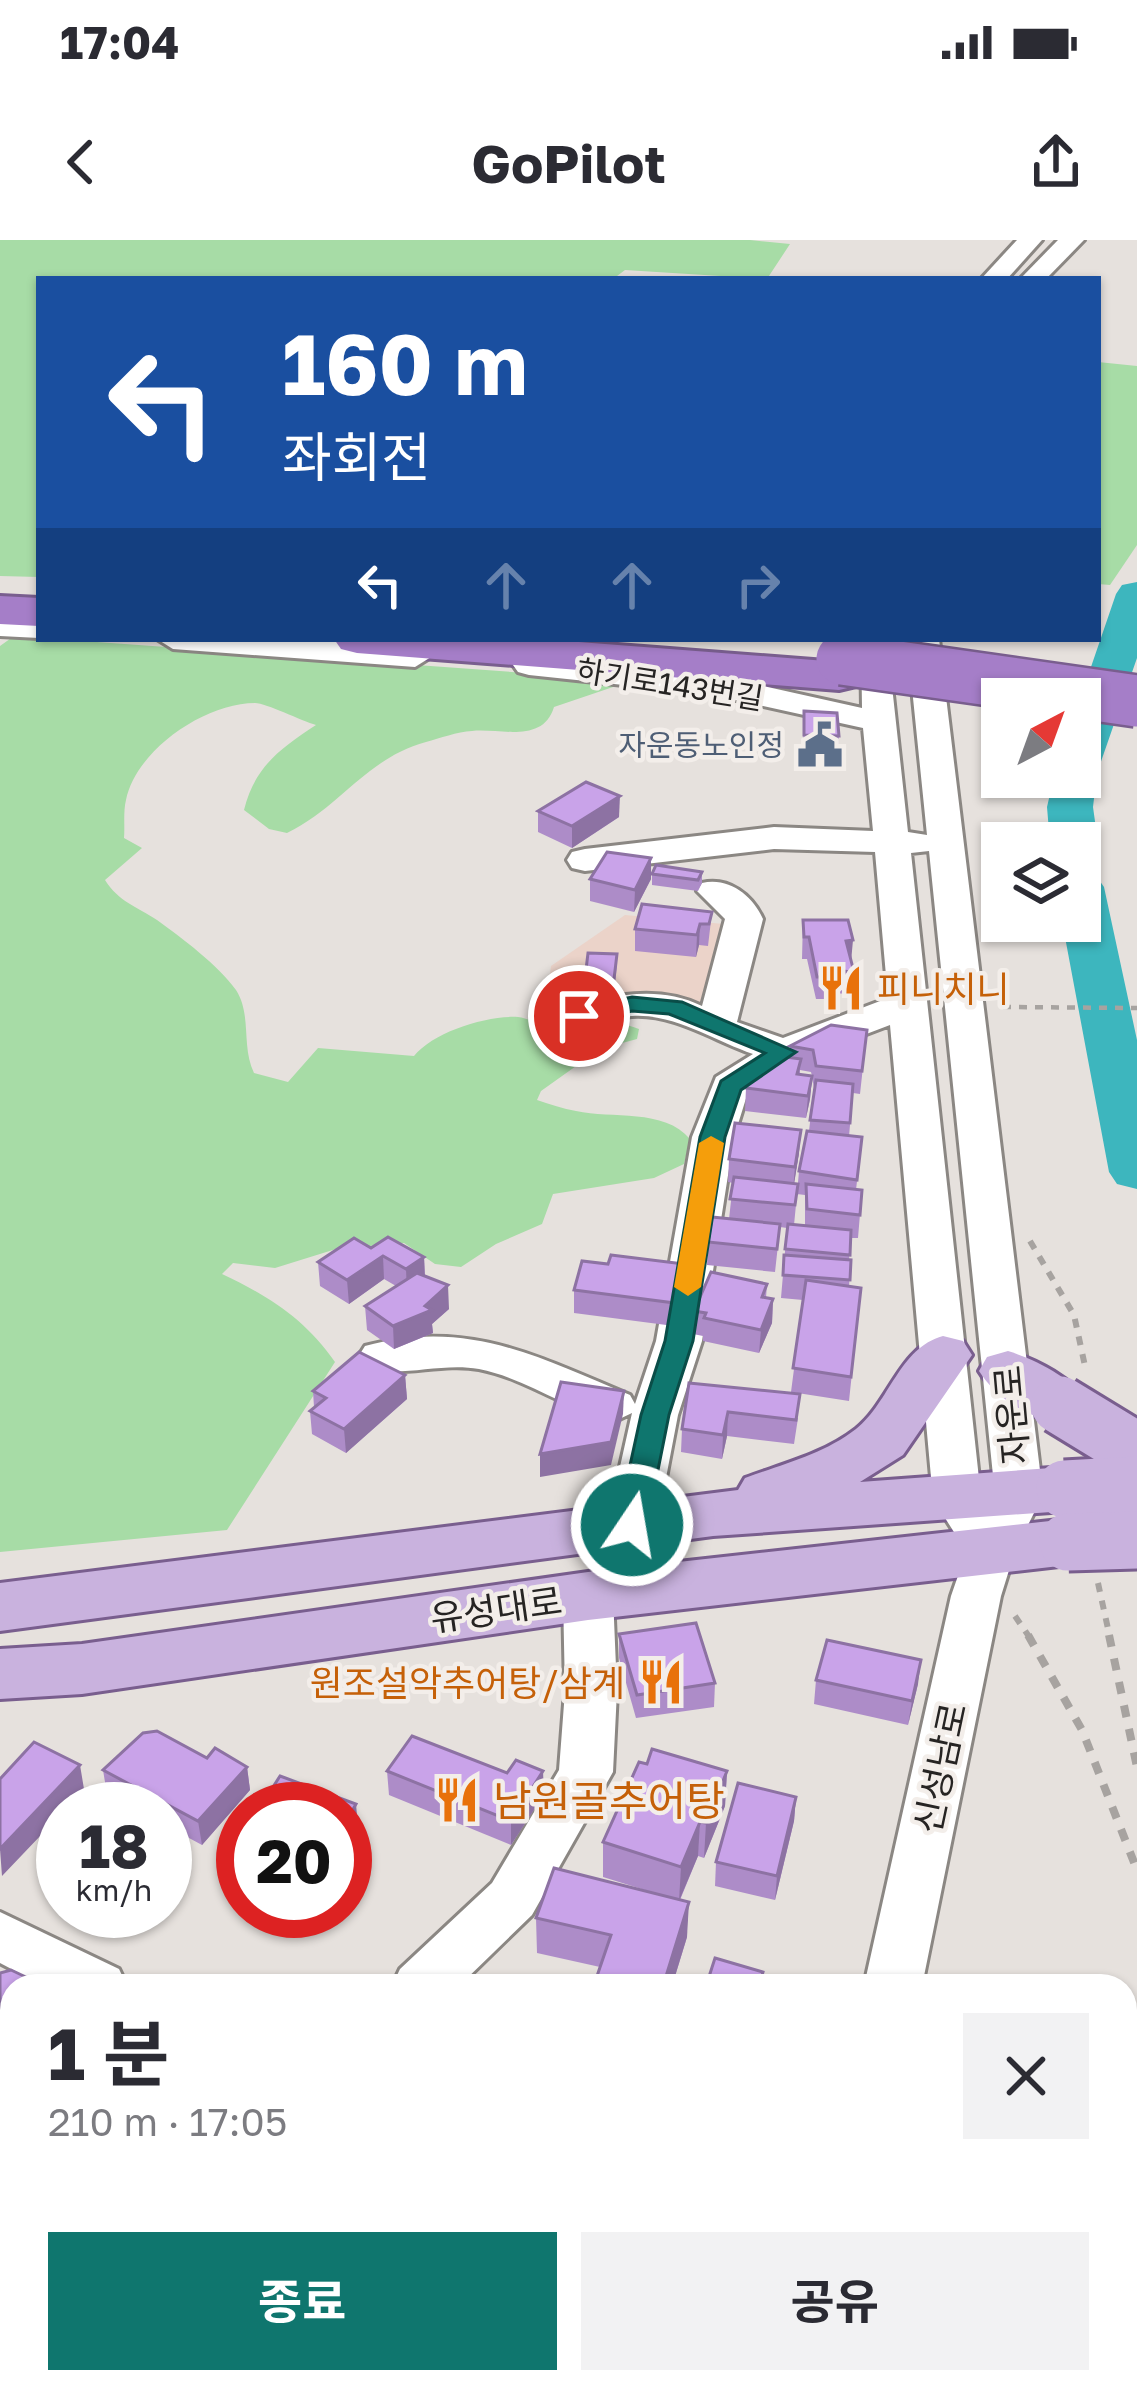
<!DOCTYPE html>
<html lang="ko">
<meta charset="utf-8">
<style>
:root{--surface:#fff;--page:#f2f2f3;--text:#2b2b33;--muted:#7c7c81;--accent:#0f766e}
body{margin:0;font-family:"Golos Text","Noto Sans KR",sans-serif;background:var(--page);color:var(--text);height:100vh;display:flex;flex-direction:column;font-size:45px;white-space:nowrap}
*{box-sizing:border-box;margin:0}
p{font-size:39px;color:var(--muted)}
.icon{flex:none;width:66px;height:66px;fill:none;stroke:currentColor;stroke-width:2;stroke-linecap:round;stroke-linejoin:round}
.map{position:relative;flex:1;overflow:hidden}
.details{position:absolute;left:0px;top:1734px;width:1137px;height:420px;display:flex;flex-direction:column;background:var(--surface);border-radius:36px 36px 0 0;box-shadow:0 3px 9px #0004}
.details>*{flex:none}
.banner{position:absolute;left:36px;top:36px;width:1065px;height:366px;border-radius:0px;box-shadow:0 3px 9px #0004;background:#1a4fa0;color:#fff;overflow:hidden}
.needle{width:78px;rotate:41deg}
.fabs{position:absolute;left:981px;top:438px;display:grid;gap:24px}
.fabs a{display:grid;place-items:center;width:120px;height:120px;border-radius:0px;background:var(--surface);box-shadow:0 3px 9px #0004;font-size:60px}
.speed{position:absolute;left:36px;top:1542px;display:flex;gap:24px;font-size:60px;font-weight:700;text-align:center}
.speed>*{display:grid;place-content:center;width:156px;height:156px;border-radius:50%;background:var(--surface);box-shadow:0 3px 9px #0004;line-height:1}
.speed small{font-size:30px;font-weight:400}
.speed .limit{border:18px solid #d22;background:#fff;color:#111}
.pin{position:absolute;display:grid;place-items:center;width:102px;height:102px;color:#fff;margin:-51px;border:6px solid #fff;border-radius:50%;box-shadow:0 3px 12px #0007}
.me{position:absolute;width:132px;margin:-66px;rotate:12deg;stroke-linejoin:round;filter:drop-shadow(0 0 9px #0008)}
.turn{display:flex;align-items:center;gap:42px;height:252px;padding:0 48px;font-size:54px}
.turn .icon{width:156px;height:156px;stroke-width:2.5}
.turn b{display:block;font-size:84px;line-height:102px}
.lanes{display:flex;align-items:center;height:114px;padding:0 48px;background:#0003;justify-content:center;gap:60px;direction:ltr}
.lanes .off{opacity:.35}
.round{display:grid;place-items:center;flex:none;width:126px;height:126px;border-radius:0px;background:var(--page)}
.summary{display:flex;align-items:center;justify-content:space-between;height:204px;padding:0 48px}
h1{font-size:72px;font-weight:700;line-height:90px}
.primary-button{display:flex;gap:24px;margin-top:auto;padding:24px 48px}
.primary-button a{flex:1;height:138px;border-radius:0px;background:var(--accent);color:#fff;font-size:48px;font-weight:700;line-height:138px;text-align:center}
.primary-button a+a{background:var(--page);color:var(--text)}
.status{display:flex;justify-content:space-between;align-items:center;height:84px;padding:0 60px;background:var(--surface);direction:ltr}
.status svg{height:33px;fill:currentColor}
header{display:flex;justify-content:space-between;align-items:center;height:156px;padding:0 48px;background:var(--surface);font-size:54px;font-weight:700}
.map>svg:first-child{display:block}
.education{fill:#ebd3c9}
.green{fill:#a7dca6}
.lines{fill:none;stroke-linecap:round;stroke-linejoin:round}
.river{fill:#3db6be;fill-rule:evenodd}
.minor-casing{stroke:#8b8783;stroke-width:6}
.major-casing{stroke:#795e8e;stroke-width:6}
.highway-casing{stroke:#795e8e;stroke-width:6}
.path-far2{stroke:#a7a3a0;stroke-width:4.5;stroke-dasharray:8 8;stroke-linecap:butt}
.path-far1{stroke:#a7a3a0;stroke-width:6;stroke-dasharray:9 9;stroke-linecap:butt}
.path{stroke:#a7a3a0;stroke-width:8;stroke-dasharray:12 12;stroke-linecap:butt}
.minor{fill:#fff;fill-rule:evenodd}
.major{fill:#c9b2de;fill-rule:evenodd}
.highway{fill:#a57ec8;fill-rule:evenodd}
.major-bridge-casing{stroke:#795e8e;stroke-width:63;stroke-linecap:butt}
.highway-bridge-casing{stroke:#795e8e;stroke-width:56;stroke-linecap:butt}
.major-bridge{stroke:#c9b2de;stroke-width:57}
.highway-bridge{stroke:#a57ec8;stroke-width:51}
.wall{fill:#ad8cc8;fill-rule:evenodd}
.shaded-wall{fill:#8d72a3}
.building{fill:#c9a3e9;stroke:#8d72a3;stroke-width:3}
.route{fill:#0f766e;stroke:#0a4d48;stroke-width:3}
.slow{fill:#f59e0b}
.labels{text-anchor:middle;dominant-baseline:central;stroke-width:9;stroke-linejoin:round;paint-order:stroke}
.far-street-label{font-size:30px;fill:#262423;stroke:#f3eeea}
.far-service-label{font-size:30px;fill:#4e5e75;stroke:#f3eeea;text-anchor:end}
.food-label{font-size:36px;fill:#c56008;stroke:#f3eeea;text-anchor:start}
.street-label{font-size:36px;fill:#262423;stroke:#f3eeea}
.near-food-label{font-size:42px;fill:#c56008;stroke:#f3eeea;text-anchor:start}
</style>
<div class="status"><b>17:04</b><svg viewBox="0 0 49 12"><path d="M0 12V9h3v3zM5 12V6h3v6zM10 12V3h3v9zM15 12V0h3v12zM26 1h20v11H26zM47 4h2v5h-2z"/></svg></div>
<header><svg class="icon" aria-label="back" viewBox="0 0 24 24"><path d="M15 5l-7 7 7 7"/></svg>GoPilot<svg class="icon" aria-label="share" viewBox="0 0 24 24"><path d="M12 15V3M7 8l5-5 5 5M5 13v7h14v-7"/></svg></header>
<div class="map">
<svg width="1137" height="2154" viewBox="0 0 1137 2154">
<rect width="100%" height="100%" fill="#e6e1dd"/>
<!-- education -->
<path class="education" d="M625 675 724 684 704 773 631 761 544 775 551 726Z"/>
<!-- green -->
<g class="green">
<path d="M0 0H750L790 4 767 39 625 30 613 39H39V337L0 336Z"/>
<path d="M1098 122 1137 126V305L1110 345 1098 344Z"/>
<path d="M14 396 651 442 648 450 616 446 554 467C543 504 500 488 472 491 457 492 440 498 426 502 365 519 342 566 287 593L269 589 244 570C255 526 280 509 316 485 302 481 266 463 255 463 205 463 136 510 126 560 123 572 125 586 124 598L142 608 105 640C119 662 136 666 157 680 182 698 218 725 236 750 252 775 241 806 254 833L288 842 318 808 414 816C433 792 487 775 518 777 527 778 536 783 545 784 579 786 607 776 639 789L637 799 600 809 541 851 537 860C550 864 563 869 576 871 612 879 664 868 690 899L684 924 654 938 553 954 542 984 496 1004 461 1027 435 1024 404 1003 336 1009 275 1028 233 1023 222 1034C269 1056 305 1079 335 1122L227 1290 0 1312V406Z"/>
</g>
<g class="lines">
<!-- river -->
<g class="river">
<path d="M1137 342V418L1097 533 1093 567 1098 603 1091 613 1080 616V603H1050L1047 567 1054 537H1080V459L1116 354 1122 345Z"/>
<path d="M1080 632 1097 637 1104 647 1137 800V949L1117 944 1109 932 1062 681H1080Z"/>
</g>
<!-- minor casing -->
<g class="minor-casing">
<g id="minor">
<path d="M1017 0H1042L1007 39H981Z"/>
<path d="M1058 0H1084L1046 39H1020Z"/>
<path d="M0 378 39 380V398L0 396Z"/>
<path d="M157 399H302L415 407 431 417 415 427 173 409Z"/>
<path d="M861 399H893L891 437 908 592 927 595 907 399H939L1043 1255 1015 1311 1001 1356 922 1746H864L951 1356 969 1304 959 1300 933 1259 890 785 798 820 748 852 734 897 702 1101 678 1175 657 1285 649 1297 632 1303 615 1297 607 1285 632 1173 613 1182C567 1169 525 1138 479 1129 441 1122 402 1138 365 1128L358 1117 365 1106C467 1078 538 1117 630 1155L635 1164 656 1101 692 897 716 837 753 814C715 801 673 773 632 776 609 777 589 790 565 784L559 776 565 768C611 756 657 744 702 766L725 679 697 651 702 643C729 637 752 655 763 679L737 782 783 798 888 758 875 612 774 609 585 631 572 628 567 620 572 612 585 609 774 587 873 591 863 488 709 454 529 435 518 432 513 425 518 418 529 415 709 434 862 468ZM929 611 995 1255 988 1268 981 1257 911 613Z"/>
<path d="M588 1337 606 1343 613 1356 617 1451 613 1532 532 1675 459 1746H392L400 1729 492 1643 559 1530 565 1451 563 1356 570 1343Z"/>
<path d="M0 1672 119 1729 127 1746H44L0 1723Z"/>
<path d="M0 1992 12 1996V2055L0 2051Z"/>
<rect x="98" y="2142" width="66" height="12"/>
<path d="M367 2142H433L436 2154H370Z"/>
<path d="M777 2142H843L841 2154H775Z"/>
</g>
</g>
<!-- major casing -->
<g class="major-casing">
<g id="major">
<path d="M943 1096 963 1101 972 1115 903 1215 860 1242 1065 1227 1087 1234 1096 1249 1087 1264 1065 1271 713 1296 0 1391V1343L738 1250 745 1238C783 1224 824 1214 856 1189 890 1162 899 1108 943 1096Z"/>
<path d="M1008 1111C1037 1120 1074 1139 1090 1165L1081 1179C1044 1190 999 1163 979 1131L987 1117Z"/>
<path d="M1068 1279 1090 1286 1099 1302 1090 1318 1068 1325 588 1380 82 1454 0 1459V1409L82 1404 588 1332Z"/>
</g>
</g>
<!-- highway casing -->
<g class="highway-casing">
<g id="highway">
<path d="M0 356 39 358V386L0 384Z"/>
<path d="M334 399H540L839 422 856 426 863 436 856 446 839 450 357 413 341 409Z"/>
</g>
</g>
<!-- path-far2 -->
<path class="path-far2" d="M1003 767 1137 768"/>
<!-- path-far1 -->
<g class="path-far1">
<path d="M1030 1001 1074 1075 1085 1126"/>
<path d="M1098 1343 1110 1398"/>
<path d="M1015 1376 1030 1398"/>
</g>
<!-- path -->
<g class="path">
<path d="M1028 1395 1082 1490 1137 1630"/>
<path d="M1109 1395 1137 1527"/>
</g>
<!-- minor -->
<use href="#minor" class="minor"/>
<!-- major -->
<use href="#major" class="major"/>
<!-- highway -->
<use href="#highway" class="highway"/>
<!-- major-bridge casing -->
<g class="major-bridge-casing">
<g id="major-bridge">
<path d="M1060 1165 1137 1212"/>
<path d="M1065 1249 1137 1245"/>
<path d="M1068 1302 1137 1300"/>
</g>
</g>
<!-- highway-bridge casing -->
<g class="highway-bridge-casing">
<path id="highway-bridge" d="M842 419 1137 461"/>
</g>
<!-- major-bridge -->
<use href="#major-bridge" class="major-bridge"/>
<!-- highway-bridge -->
<use href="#highway-bridge" class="highway-bridge"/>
</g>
<!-- wall -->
<g class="wall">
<path d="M804 471 839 496 838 517 803 516Z"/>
<path d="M538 571 619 577 572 608 538 592Z"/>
<path d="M702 632V643L698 651 652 645V634Z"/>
<path d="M590 639H651L634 672 590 661Z"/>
<path d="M712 672 708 706 699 705 696 717 635 711V689Z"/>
<path d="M803 680 851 721 854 732 852 754 829 753V759H816L807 719H802Z"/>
<path d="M617 725 614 750 585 749V738Z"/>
<path d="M867 790 860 854 853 853 849 896 862 897 856 950H862L858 998H851L849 1020H851L849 1046 861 1048 849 1161 791 1152 803 1060 781 1058 787 988 780 987 775 1032 707 1025 708 1002 729 979 733 943 728 942 729 919 799 913 794 944H798L794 985 805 986V955L797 954 799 931 809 891 814 848 812 837 810 859 806 878 745 871 746 848 766 831 790 817V806ZM800 830 811 832 812 836 800 835Z"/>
<path d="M371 1008 424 1017 425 1036 449 1069 432 1084 433 1093 394 1109 367 1090 365 1066 396 1046 384 1039 349 1064 320 1046 318 1022Z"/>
<path d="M608 1024H684L683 1047 674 1086 574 1073V1050Z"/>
<path d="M767 1044 766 1058 773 1059 772 1083 759 1113 703 1101V1096L693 1094 694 1071Z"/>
<path d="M405 1135 407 1159 346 1213 312 1194 310 1171 314 1167 313 1151Z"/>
<path d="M689 1143 798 1178 794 1204 727 1196 722 1219 681 1212 682 1189Z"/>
<path d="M619 1394 715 1443 714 1467 636 1478 619 1418Z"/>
<path d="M816 1440 918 1444 908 1485 814 1464Z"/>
<path d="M207 1518 247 1527 250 1550 202 1605 165 1585V1569H135L107 1554 103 1530Z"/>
<path d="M647 1524 727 1531 725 1566 704 1618 698 1616 680 1660 687 1697 672 1746H596L600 1727 537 1713 536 1678 661 1655 603 1637V1602Z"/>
<path d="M387 1531 544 1554 511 1605 389 1555Z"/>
<path d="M796 1557 794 1581 775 1660 715 1646 716 1622Z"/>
<path d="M243 1574V1636L228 1630 224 1606Z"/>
<path d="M0 1733 12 1746V1848L11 1846 0 1842Z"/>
<path d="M12 1894V2004L6 1987 0 1996Z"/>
<path d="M1137 1965V2149H1133L1125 2117V1966Z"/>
<path d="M662 2142H707L693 2153 661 2150Z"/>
<path d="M957 2142H1006L1002 2154Z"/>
</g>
<!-- shaded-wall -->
<g class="shaded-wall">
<path d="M620 556 619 577 572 608V586Z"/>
<path d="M651 618V639L634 672 635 650Z"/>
<path d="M700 684 699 705 696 717 697 695Z"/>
<path d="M853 700 851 722 846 701Z"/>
<path d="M812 836 810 859 806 878 808 856Z"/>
<path d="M801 890 799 913 793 950 795 927Z"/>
<path d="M383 1016 384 1039 349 1064 347 1040Z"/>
<path d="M424 1017 425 1041 407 1053 406 1029Z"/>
<path d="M684 1024 683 1047 674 1086 675 1063Z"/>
<path d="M448 1045 449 1069 432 1084 433 1093 394 1109 393 1086 425 1066Z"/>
<path d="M773 1059 772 1083 759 1113 761 1090Z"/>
<path d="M405 1135 407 1159 346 1213 344 1189Z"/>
<path d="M624 1151 623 1174 611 1225 540 1237V1214Z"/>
<path d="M728 1172 727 1196 722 1219 723 1195Z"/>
<path d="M921 1420 918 1444 908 1485 912 1461Z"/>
<path d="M80 1525 84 1549 66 1569H63V1572L2 1636 0 1609Z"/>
<path d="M247 1527 250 1550 202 1605 198 1581Z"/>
<path d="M543 1531 544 1554 511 1605V1581Z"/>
<path d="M727 1531 725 1566 704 1618 706 1583Z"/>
<path d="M796 1557 794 1581 775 1660 777 1636Z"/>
<path d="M356 1564 358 1587 345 1612V1584Z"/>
<path d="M700 1582 698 1616 679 1661 681 1627Z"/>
<path d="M689 1662 687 1697 672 1746H663Z"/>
<path d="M12 1814V1832L8 1830 10 1847 5 1824Z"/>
<path d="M12 1949V1980H4L6 1987 0 1996V1965Z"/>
<path d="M97 2142H100L103 2154H87Z"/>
<path d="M694 2142H707L693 2153Z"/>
</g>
<!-- building -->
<g class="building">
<path d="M804 471 837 473 839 496 804 495Z"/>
<path d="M586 542 620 556 572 586 538 571Z"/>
<path d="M607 612 651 618 635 650 590 639Z"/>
<path d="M656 625 702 632 698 640 652 634Z"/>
<path d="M642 664 712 672 709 684H700L697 695 635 689Z"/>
<path d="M803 680H848L853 700 846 701 854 732 828 730 830 737H817L809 697H804Z"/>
<path d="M588 713 617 714 614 739 585 738Z"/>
<path d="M831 785 867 790 862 831 816 826 813 810 790 806Z"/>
<path d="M770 815 801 819 797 834 812 836 808 856 746 848 751 829 766 831Z"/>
<path d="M816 840 853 844 850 883 810 880Z"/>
<path d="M735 883 801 890 795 927 729 919Z"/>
<path d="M807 891 862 897 857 940 799 931Z"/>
<path d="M734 937 798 944 795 965 730 959Z"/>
<path d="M806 944 862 950 860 975 807 969Z"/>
<path d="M712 977 780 984 777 1009 708 1002Z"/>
<path d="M788 984 851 990 850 1015 785 1009Z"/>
<path d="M388 997 424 1017 406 1029 383 1016 347 1040 318 1022 354 998 371 1008Z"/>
<path d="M611 1015 684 1024 675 1063 574 1050 582 1021 608 1024Z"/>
<path d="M784 1015 851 1020 850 1040 783 1035Z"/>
<path d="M711 1032 767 1044 762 1057 773 1059 761 1090 704 1078 706 1073 694 1071Z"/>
<path d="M417 1033 448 1045 425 1066 432 1070 393 1086 365 1066Z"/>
<path d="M806 1040 861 1048 851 1137 793 1128Z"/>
<path d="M359 1112 405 1135 344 1189 310 1171 326 1158 313 1151Z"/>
<path d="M561 1142 624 1151 611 1202 540 1214Z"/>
<path d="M689 1143 800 1154 796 1180 728 1172 723 1195 682 1189Z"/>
<path d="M696 1383 715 1443 637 1455 619 1394Z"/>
<path d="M827 1400 921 1420 912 1461 816 1440Z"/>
<path d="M157 1491 207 1518 215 1508 247 1527 198 1581 103 1530 143 1493Z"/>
<path d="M412 1496 507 1533 516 1520 543 1531 511 1581 387 1531Z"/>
<path d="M34 1502 80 1525 0 1609V1539Z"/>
<path d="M652 1509 727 1531 706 1583 700 1582 681 1627 603 1602 639 1522 647 1524Z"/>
<path d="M280 1536 356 1564 345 1584V1569H246L254 1555 266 1558Z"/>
<path d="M738 1543 796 1557 777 1636 716 1622Z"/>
<path d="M243 1574V1613L224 1606Z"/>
<path d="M554 1628 689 1662 663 1746H620L596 1739 611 1695 536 1678Z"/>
<path d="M715 1718 763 1732 759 1746H706Z"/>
<path d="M11 1730 45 1746H12V1814L5 1824 0 1821V1733Z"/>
<path d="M0 1889 12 1894V1949L0 1965Z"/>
<path d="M1137 1965V2117L1125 2071V1966Z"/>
<path d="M12 1970V1984L4 1980Z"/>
<path d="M12 2072V2142H97L87 2154H0V2088Z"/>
<path d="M158 2142H244L245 2154H159Z"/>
<path d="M268 2142H384L386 2154H268Z"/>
</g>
<!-- route -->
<path class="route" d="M632 757 682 762 796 812 741 850 725 897 693 1101 669 1175 647 1285 632 1296 617 1285 641 1175 665 1101 700 897 721 841 765 813 669 774 632 771 579 783 567 776 571 770Z"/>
<!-- slow -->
<path class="slow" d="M711 896 724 903 701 1047 688 1056 674 1047 699 903Z"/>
<!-- icons -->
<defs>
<g id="civic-bare" transform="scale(3.6)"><path d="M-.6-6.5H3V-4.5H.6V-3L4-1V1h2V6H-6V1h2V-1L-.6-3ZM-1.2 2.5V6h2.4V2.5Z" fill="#5c6f8a" stroke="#f3eeea" stroke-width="2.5" paint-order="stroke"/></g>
<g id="restaurant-bare" transform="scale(3.6)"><path d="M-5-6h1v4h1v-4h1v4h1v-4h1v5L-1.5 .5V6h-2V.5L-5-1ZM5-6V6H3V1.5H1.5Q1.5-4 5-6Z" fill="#e8710a" stroke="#f3eeea" stroke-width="2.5" paint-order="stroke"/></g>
</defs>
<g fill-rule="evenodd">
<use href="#civic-bare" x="820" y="505"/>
<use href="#restaurant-bare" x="841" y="748"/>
<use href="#restaurant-bare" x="661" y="1442"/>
<use href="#restaurant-bare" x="457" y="1560"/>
</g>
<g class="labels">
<!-- far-street labels -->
<g class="far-street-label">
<text transform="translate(670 444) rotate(9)">하기로143번길</text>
</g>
<!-- far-service labels -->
<g class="far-service-label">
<text x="784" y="505">자운동노인정</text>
</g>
<!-- food labels -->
<g class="food-label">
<text x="877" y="748">피니치니</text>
<text x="625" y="1442" text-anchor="end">원조설악추어탕/삼계</text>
</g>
<!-- street labels -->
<g class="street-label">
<text transform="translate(1011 1175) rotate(-95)">자운로</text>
<text transform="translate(496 1369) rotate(-8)">유성대로</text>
<text transform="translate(940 1528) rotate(-78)">신성남로</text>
</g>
<!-- near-food labels -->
<g class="near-food-label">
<text x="493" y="1560">남원골추어탕</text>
</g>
</g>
</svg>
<div class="fabs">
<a><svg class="needle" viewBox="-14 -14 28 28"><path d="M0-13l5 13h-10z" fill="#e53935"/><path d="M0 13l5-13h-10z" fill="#7c7c81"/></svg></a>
<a><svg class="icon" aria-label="layers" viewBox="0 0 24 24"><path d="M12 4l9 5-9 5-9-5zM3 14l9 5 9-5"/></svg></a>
</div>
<div class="speed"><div>18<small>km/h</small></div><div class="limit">20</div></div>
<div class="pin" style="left:579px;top:776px;background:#d93025"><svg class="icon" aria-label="arrive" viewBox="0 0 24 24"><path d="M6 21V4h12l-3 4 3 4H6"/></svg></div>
<svg class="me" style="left:632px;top:1285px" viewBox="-20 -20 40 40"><circle r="17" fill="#0f766e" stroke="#fff" stroke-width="3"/><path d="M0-11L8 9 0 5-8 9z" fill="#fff"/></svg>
<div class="banner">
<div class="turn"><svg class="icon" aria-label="left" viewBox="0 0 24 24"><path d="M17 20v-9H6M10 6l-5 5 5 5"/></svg><div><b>160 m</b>좌회전</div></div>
<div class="lanes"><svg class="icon" aria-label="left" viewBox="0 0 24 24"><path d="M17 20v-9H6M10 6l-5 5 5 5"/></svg><svg class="icon off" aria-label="ahead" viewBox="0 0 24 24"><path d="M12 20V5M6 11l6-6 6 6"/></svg><svg class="icon off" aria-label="ahead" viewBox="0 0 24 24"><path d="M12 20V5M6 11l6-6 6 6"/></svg><svg class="icon off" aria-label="right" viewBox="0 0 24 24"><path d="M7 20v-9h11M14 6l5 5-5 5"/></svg></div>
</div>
<section class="details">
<div class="summary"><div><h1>1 분</h1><p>210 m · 17:05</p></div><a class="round"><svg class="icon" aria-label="close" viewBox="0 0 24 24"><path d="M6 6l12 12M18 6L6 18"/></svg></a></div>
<div class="primary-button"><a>종료</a><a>공유</a></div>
</section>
</div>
